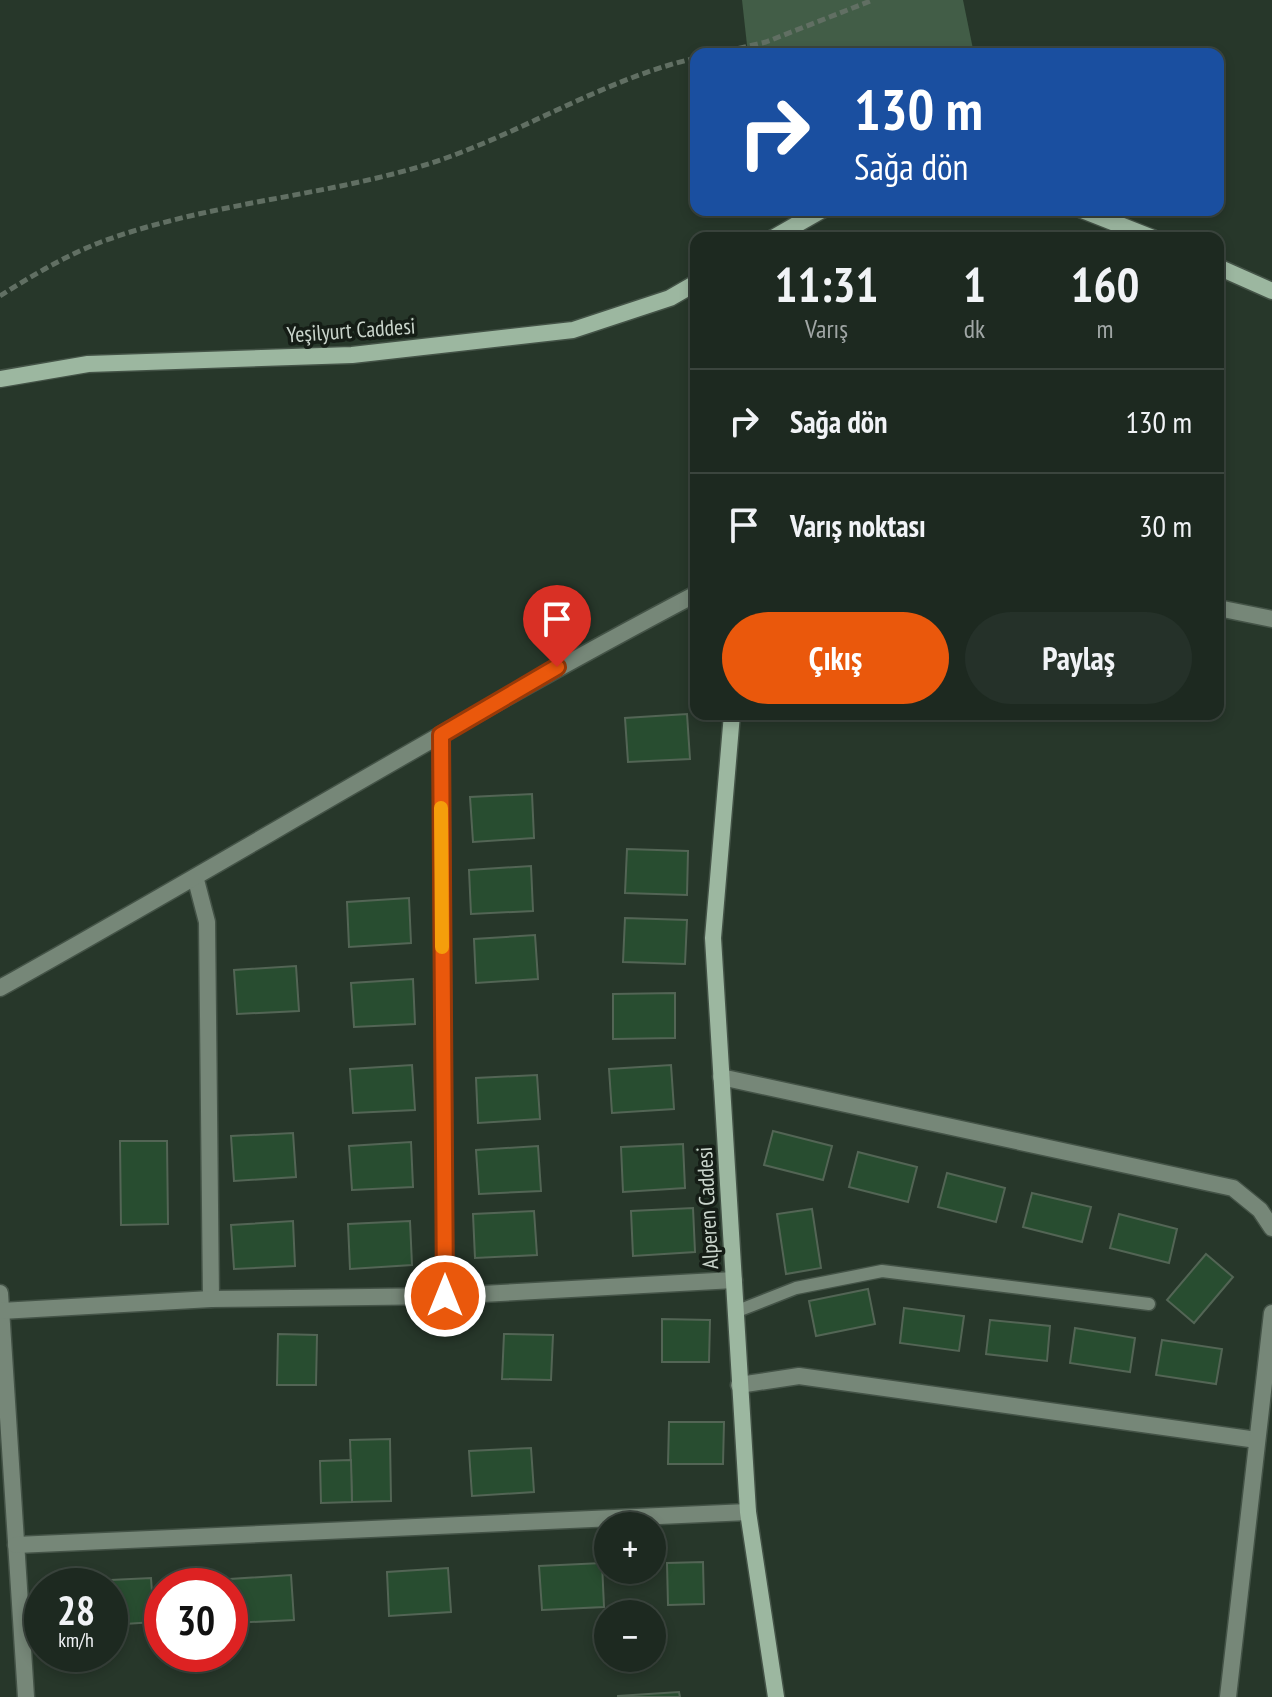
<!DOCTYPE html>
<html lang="tr">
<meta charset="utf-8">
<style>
:root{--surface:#1d2920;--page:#253129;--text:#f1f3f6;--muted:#a0a6a5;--line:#3b453e;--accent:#ea580c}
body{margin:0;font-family:"PT Sans Narrow",sans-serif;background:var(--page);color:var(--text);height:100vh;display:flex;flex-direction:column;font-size:30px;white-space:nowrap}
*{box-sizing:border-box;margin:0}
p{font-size:26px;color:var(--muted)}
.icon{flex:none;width:44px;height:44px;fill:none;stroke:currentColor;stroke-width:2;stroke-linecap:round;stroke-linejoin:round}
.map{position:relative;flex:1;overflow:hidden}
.panel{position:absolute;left:690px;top:232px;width:534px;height:488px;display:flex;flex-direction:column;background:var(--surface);border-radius:16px;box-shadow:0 4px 12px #0003,0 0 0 2px var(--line)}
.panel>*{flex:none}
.banner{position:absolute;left:690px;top:48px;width:534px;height:168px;border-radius:16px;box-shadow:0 4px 12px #0003,0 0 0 2px var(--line);background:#1a4fa0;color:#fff;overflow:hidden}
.fabs{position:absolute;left:594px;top:1512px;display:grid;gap:16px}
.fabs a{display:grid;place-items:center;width:72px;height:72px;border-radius:50%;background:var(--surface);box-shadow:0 4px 12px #0003,0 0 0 2px var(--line);font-size:40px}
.speed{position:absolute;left:24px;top:1568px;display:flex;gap:16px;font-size:40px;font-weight:700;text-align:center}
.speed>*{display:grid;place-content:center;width:104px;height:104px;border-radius:50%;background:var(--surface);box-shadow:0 4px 12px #0003,0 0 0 2px var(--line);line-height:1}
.speed small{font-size:20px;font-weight:400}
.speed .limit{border:12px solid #d22;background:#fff;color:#111}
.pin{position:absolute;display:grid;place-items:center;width:68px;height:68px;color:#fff;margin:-82px -34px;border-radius:50% 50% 50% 0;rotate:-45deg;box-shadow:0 0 8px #0007}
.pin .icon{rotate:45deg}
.me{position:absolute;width:88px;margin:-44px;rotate:0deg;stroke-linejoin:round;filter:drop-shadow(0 0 6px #0008)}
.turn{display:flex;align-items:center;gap:28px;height:168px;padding:0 32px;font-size:36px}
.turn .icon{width:104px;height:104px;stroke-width:2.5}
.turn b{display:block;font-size:56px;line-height:68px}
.eta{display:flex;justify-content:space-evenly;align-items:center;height:136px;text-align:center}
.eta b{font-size:48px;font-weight:700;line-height:56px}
.button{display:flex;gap:16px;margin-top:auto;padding:16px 32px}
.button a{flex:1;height:92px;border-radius:48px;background:var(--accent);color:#fff;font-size:32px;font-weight:700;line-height:92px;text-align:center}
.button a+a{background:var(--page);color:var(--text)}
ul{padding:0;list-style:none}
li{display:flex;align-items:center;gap:24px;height:104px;padding:0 32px;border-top:2px solid var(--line)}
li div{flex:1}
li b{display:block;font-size:30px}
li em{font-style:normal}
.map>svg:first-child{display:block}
.green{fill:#425d47}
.building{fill:#284d30;stroke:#536555;stroke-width:2}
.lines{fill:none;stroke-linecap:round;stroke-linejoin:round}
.lane-casing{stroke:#445347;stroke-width:15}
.street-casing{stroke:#445347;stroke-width:19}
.secondary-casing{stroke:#445347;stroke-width:19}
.path{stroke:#616f63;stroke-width:5;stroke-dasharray:8 4;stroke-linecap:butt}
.lane{stroke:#768778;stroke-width:12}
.street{stroke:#768778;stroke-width:16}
.secondary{stroke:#9cb7a0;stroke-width:16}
.route-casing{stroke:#983908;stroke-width:20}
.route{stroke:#ea580c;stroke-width:14}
.slow{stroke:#f59e0b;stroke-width:14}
.labels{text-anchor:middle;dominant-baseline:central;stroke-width:7;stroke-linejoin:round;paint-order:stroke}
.street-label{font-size:22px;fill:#cad5cc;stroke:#151d16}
</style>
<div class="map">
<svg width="1272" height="1697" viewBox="0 0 1272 1697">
<rect width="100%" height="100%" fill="#27372a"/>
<!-- green -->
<path class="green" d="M742 0H963L974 54H748Z"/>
<!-- building -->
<g class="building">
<path d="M687 714 690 759 628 762 625 718Z"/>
<path d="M532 794 534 838 473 842 470 797Z"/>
<path d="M627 849 688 851 687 895 625 893Z"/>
<path d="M531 866 533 911 471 914 469 870Z"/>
<path d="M409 898 411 943 349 947 347 902Z"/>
<path d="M625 918 687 920 685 964 623 962Z"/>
<path d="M535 935 538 979 476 983 474 939Z"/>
<path d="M296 966 299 1011 237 1014 234 970Z"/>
<path d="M413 979 415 1024 354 1027 351 983Z"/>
<path d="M675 993V1038L613 1039V994Z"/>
<path d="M412 1065 415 1110 353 1113 350 1069Z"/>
<path d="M671 1065 674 1109 612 1113 609 1069Z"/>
<path d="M537 1075 540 1119 478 1123 476 1078Z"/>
<path d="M773 1131 832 1146 823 1180 764 1165Z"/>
<path d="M293 1133 296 1177 234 1181 231 1136Z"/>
<path d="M120 1141H167L168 1224 121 1225Z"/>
<path d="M411 1142 413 1187 352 1190 349 1146Z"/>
<path d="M683 1144 685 1188 623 1192 621 1147Z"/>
<path d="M538 1146 541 1191 479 1194 476 1150Z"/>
<path d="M858 1152 917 1167 908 1202 849 1187Z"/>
<path d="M947 1173 1005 1188 996 1222 938 1207Z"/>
<path d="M1032 1193 1091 1207 1082 1242 1023 1227Z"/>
<path d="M693 1208 695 1252 633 1256 631 1211Z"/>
<path d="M812 1209 821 1268 786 1274 777 1214Z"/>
<path d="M534 1211 537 1255 475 1258 473 1214Z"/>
<path d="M1119 1214 1177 1229 1169 1263 1110 1248Z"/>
<path d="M293 1221 295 1266 234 1269 231 1225Z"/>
<path d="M410 1221 412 1265 350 1269 348 1224Z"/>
<path d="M1206 1254 1233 1277 1194 1323 1167 1300Z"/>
<path d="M868 1289 875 1324 816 1336 809 1301Z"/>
<path d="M904 1308 964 1316 959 1351 900 1343Z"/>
<path d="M662 1319 710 1320 709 1362H662Z"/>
<path d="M990 1320 1050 1326 1047 1361 986 1354Z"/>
<path d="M1075 1328 1135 1338 1130 1372 1070 1363Z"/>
<path d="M278 1334 317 1335 316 1385H277Z"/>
<path d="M504 1334 553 1335 551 1380 502 1379Z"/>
<path d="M1162 1340 1222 1349 1216 1384 1156 1375Z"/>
<path d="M669 1422H724L723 1464H668Z"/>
<path d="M390 1439 391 1501 352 1502 350 1440Z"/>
<path d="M531 1448 534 1492 472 1496 469 1451Z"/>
<path d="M351 1460 352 1502 321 1503 320 1461Z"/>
<path d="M703 1562 704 1604 668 1605 667 1563Z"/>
<path d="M602 1563 604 1607 542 1610 539 1566Z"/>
<path d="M448 1568 451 1612 389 1616 387 1572Z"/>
<path d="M291 1575 294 1620 232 1623 230 1579Z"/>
<path d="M151 1578 154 1622 110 1625V1586H90V1581Z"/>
<path d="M679 1692 680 1697H618V1696Z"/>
</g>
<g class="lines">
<!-- lane casing -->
<g class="lane-casing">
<path id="lane" d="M735 1312 796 1288 882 1271 1149 1304"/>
</g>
<!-- street casing -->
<g class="street-casing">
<g id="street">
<path d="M1218 608 1272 619"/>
<path d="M441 735 445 1296"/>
<path d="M196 880 207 922 211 1299"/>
<path d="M0 988C233 858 460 718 696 594"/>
<path d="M721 1077 1233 1188 1260 1210 1272 1228"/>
<path d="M0 1293 26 1697"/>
<path d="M1 1311 211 1299 445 1296 734 1280"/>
<path d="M739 1385 799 1376 1257 1440"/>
<path d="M16 1545 748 1512"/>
<path d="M1228 1697 1272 1313"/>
</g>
</g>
<!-- secondary casing -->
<g class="secondary-casing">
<g id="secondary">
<path d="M1082 210 1153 238"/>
<path d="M773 238 822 210"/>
<path d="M1218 267 1272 291"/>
<path d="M0 379 88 364 352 355 573 330 670 298 696 283"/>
<path d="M732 714 713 938 748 1512 776 1697"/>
</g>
</g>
<!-- path -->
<g class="path">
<path d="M715 54 766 42 873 0"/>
<path d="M0 296C31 276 67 255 101 242 201 205 307 198 408 170 508 143 595 81 696 58"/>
</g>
<!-- lane -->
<use href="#lane" class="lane"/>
<!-- street -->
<use href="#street" class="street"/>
<!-- secondary -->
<use href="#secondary" class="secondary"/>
</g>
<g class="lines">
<!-- route casing -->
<g class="route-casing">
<path id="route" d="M445 1296 441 735 557 667"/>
</g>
<!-- route -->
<use href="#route" class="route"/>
<!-- slow -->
<path class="slow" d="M441 808 442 947"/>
</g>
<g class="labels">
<!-- street labels -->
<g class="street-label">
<text transform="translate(351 330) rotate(-4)">Yeşilyurt Caddesi</text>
<text transform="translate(707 1208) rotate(-93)">Alperen Caddesi</text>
</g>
</g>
</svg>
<div class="fabs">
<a>+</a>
<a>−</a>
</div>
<div class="speed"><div>28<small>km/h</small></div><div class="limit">30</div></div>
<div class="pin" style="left:557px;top:667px;background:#d93025"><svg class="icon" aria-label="arrive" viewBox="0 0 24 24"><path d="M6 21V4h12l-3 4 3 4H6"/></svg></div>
<svg class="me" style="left:445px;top:1296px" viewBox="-20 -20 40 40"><circle r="17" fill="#ea580c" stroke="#fff" stroke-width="3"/><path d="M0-11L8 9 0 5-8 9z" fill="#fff"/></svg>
<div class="banner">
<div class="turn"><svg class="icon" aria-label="right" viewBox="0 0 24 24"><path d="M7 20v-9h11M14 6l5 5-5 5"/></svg><div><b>130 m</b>Sağa dön</div></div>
</div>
<section class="panel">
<div class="eta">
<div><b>11:31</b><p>Varış</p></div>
<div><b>1</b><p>dk</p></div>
<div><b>160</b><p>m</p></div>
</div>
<ul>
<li><svg class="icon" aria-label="right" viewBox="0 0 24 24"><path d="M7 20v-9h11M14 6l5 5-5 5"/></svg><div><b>Sağa dön</b></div><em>130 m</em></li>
<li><svg class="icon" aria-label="arrive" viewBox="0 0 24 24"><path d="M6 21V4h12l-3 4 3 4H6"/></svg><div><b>Varış noktası</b></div><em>30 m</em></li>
</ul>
<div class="button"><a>Çıkış</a><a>Paylaş</a></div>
</section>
</div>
